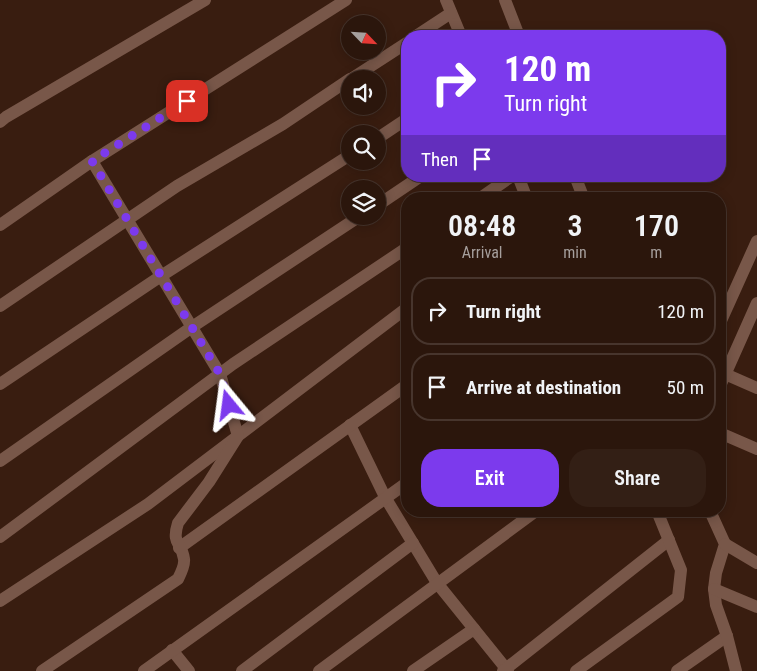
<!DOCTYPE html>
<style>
:root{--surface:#2b160c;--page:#331f15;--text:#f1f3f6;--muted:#a69f9d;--line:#47352d;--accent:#7c3aed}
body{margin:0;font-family:"Roboto Condensed",sans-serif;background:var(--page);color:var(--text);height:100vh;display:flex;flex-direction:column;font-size:19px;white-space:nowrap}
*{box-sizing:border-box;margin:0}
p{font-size:16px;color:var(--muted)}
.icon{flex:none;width:28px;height:28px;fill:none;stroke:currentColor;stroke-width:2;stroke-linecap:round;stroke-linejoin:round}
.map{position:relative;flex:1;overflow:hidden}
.details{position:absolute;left:401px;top:192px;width:325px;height:325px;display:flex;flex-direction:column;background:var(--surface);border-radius:20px;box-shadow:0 2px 12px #0003,0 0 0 1px var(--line)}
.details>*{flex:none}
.top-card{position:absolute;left:401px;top:30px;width:325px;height:152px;border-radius:20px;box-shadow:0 2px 12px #0003,0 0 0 1px var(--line);background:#7c3aed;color:#fff;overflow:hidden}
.needle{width:32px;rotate:115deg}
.controls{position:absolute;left:341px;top:15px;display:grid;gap:10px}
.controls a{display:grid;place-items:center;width:45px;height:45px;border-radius:50%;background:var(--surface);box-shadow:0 2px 12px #0003,0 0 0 1px var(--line);font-size:25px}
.pin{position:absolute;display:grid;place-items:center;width:42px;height:42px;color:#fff;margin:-21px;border-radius:10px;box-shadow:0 2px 8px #0006}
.me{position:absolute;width:55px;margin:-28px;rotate:344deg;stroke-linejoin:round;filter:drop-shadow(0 0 4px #0008)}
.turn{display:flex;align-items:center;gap:18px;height:105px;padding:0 20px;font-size:22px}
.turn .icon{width:65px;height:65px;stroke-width:2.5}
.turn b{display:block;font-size:35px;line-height:42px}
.then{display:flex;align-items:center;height:48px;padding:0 20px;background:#0003;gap:10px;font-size:19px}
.eta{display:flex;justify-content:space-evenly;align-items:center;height:85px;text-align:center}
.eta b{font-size:30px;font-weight:600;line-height:35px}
.primary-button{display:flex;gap:10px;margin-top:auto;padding:10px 20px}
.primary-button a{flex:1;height:58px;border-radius:20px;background:var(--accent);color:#fff;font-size:20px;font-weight:600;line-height:58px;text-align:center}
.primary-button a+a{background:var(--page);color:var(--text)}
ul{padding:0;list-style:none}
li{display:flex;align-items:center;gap:15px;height:68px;margin:0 10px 8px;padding:0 10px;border:2px solid var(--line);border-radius:20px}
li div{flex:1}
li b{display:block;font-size:19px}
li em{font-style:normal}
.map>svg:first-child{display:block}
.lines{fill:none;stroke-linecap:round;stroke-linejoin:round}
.minor{stroke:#785749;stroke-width:12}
.tertiary{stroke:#785749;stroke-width:12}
.route{stroke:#7c3aed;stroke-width:9;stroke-dasharray:0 16.2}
</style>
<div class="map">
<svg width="757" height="671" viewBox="0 0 757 671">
<rect width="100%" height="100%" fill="#391d10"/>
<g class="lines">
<!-- minor -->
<g class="minor">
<path d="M446 0 461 36"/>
<path d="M416 36 451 13"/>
<path d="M351 79 408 42"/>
<path d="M0 122 6 117 205 0"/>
<path d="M378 138 408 118"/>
<path d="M518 176 527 199"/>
<path d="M479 199 512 176"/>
<path d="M378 205 421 176"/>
<path d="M0 225 92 161 346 0"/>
<path d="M0 306 177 186 283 124 350 79"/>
<path d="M725 374 757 388"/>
<path d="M0 384 161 276 350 155"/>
<path d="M350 425 385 497 437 583 508 671"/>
<path d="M720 433 757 449"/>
<path d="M0 461 192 327 360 216"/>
<path d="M0 537 233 364 408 247"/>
<path d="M179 548 408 384"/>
<path d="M0 601 148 504 408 307"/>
<path d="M172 650 189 671"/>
<path d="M42 671 178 579C181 573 185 565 184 559 182 542 171 545 178 523L209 482 238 436 220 374 92 161"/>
<path d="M144 671 408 482"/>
<path d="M242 671 413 543"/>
<path d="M319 671 536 511"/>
<path d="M413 671 474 629"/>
<path d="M503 671 669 540"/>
<path d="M576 671 678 597 681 570 657 511"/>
<path d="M677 671 727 636"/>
</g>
<!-- tertiary -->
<g class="tertiary">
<path d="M505 0 519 36"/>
<path d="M575 176 584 199"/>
<path d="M720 323 757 241"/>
<path d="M720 386 757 303"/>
<path d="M710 511 725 544 716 573 714 589 716 605 727 636 736 671"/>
<path d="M725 544 757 563"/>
<path d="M714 589 757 607"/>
</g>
</g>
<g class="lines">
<!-- route -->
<path class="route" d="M187 101 92 161 220 374 229 405"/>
</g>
</svg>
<div class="controls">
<a><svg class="needle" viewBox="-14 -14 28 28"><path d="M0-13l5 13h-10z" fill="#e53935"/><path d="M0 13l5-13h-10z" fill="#a69f9d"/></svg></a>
<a><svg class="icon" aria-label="sound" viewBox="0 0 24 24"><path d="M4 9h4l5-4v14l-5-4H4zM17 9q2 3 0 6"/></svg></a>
<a><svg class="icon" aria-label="search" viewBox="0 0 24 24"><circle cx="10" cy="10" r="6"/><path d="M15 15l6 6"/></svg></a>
<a><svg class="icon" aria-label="layers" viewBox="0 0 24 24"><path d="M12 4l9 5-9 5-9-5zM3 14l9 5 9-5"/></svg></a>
</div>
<div class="pin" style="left:187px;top:101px;background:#d93025"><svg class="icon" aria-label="arrive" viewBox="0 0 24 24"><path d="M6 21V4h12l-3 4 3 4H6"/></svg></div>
<svg class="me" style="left:229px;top:405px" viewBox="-20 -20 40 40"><path d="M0-17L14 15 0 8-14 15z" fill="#7c3aed" stroke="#fff" stroke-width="4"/></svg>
<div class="top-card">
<div class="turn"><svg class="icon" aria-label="right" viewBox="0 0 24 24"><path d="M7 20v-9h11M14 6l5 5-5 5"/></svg><div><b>120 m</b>Turn right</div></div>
<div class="then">Then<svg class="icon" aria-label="arrive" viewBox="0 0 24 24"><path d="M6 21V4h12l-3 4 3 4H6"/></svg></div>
</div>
<section class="details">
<div class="eta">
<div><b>08:48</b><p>Arrival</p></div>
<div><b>3</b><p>min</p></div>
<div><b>170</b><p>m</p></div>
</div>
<ul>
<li><svg class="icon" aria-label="right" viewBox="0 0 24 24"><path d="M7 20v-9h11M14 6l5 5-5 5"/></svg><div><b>Turn right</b></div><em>120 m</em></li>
<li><svg class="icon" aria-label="arrive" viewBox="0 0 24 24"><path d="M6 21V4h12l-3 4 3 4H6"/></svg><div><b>Arrive at destination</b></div><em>50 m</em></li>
</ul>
<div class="primary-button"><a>Exit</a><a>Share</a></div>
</section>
</div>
